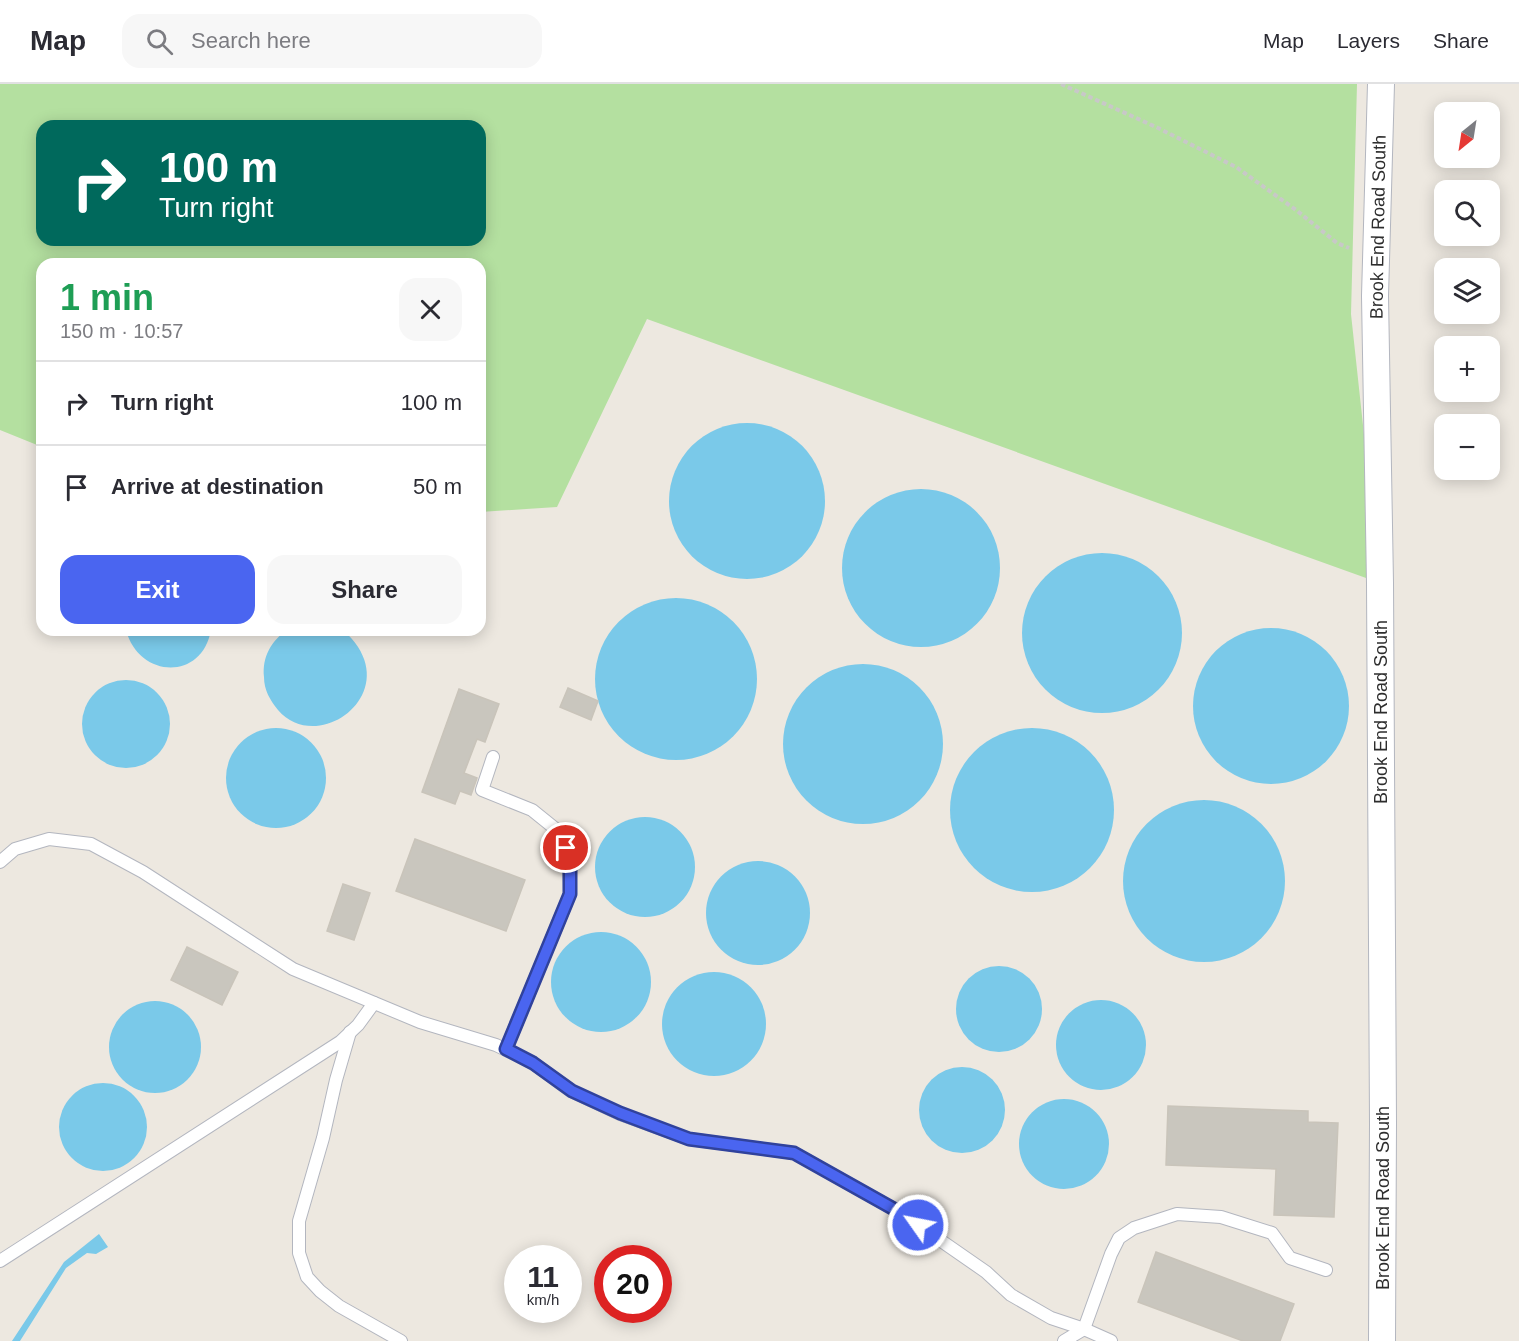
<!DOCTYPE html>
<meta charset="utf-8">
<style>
:root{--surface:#fff;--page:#f7f7f7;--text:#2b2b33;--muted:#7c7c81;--line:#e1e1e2;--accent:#4a65f0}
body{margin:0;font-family:Helvetica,sans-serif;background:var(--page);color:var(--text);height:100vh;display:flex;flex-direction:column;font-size:22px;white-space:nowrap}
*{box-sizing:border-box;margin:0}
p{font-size:20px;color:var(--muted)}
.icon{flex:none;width:33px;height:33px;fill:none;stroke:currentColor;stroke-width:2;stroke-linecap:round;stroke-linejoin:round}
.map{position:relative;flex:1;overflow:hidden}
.side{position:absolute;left:36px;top:174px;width:450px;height:378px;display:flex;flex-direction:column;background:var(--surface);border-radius:18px;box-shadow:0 3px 15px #0003}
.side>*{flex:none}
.hud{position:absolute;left:36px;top:36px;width:450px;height:126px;border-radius:18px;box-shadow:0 3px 15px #0003;background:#00695c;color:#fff;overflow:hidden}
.needle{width:39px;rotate:210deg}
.controls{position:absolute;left:1434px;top:18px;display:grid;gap:12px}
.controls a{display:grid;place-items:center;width:66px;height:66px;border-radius:12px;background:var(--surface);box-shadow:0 3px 15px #0003;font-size:30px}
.speed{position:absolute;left:504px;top:1161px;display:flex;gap:12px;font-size:30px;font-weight:700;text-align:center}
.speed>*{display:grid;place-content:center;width:78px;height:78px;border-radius:50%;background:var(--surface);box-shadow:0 3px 15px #0003;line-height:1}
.speed small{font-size:15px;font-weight:400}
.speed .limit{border:9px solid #d22;background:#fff;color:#111}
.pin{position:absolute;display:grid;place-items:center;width:51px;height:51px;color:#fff;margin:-26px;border:3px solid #fff;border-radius:50%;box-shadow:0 2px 6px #0007}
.me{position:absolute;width:66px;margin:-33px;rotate:303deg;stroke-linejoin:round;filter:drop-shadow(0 0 4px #0008)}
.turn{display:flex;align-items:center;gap:21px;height:126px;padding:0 24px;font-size:27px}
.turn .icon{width:78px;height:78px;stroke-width:2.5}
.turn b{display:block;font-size:42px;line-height:51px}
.round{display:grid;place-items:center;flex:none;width:63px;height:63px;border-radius:18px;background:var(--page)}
.overview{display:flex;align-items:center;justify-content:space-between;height:102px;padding:0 24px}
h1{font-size:36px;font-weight:800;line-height:45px;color:#1e9e55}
.primary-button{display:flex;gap:12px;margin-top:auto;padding:12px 24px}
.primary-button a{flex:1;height:69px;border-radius:18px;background:var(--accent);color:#fff;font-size:24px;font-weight:800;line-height:69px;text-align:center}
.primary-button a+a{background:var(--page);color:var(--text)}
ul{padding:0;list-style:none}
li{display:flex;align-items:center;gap:18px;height:84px;padding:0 24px;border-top:2px solid var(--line)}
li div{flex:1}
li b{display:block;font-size:22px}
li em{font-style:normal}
header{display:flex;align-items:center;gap:36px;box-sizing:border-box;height:84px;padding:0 30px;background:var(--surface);border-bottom:2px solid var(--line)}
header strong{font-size:28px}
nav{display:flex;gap:33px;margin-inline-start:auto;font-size:21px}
.search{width:420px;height:54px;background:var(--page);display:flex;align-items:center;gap:15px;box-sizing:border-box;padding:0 21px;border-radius:18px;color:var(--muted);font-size:22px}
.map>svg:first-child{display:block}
.green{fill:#b4e0a0;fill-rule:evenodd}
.water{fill:#7ac9e9}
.building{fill:#c9c6be;stroke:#c9c4ba;stroke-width:1.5}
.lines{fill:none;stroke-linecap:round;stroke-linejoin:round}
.lane-casing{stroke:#b3b6bf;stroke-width:14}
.street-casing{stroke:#b3b6bf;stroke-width:28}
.path{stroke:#c8c8c8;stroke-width:4;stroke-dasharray:4.5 3;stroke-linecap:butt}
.lane{stroke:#fff;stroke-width:12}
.street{stroke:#fff;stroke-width:26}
.route-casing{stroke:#30429c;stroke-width:15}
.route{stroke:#4a65f0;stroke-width:10}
.labels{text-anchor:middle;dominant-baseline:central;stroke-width:4.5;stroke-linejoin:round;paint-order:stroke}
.street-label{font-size:18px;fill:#2d2d2d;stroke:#fff}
</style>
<header>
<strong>Map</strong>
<div class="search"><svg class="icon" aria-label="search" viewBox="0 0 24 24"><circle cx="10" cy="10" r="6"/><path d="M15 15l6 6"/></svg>Search here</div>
<nav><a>Map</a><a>Layers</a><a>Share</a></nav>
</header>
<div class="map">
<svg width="1519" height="1257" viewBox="0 0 1519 1257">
<rect width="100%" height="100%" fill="#ede8e0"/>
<!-- green -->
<path class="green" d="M0 0H1357L1351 230 1380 499 647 235 557 423 480 428V180H42V363L0 346ZM42 42H480V156H42Z"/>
<!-- water -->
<g class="water">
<circle cx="747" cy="417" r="78"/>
<circle cx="921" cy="484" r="79"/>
<circle cx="1102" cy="549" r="80"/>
<circle cx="676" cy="595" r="81"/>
<circle cx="1271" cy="622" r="78"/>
<path d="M126 546H211C202 597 139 595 126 546Z"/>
<path d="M287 546H343C410 605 319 674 278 626 270 616 264 606 264 593 262 573 271 557 287 546Z"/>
<circle cx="863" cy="660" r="80"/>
<circle cx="126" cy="640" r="44"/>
<circle cx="276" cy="694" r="50"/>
<circle cx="1032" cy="726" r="82"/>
<circle cx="1204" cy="797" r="81"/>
<circle cx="645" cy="783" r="50"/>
<circle cx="758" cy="829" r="52"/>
<circle cx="601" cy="898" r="50"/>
<circle cx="999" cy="925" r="43"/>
<circle cx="714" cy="940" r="52"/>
<circle cx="1101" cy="961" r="45"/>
<circle cx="155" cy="963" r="46"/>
<circle cx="962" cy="1026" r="43"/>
<circle cx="103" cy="1043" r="44"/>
<circle cx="1064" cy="1060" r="45"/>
<path d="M99 1150 108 1163 96 1170 87 1169 66 1184 20 1257H12L64 1178Z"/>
</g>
<!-- building -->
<g class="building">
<path d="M568 604 598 617 591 636 560 623Z"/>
<path d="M459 605 499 620 485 658 477 655 464 689 477 694 471 711 460 707 455 720 422 708Z"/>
<path d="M415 755 525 796 506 847 396 807Z"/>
<path d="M343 800 370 809 354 856 327 847Z"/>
<path d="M187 863 238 888 222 921 171 896Z"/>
<path d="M1168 1022 1308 1027V1038L1338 1039 1334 1133 1274 1131 1276 1085 1166 1081Z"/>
<path d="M1156 1168 1294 1220 1280 1257H1243L1138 1218Z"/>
</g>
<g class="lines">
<!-- lane casing -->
<g class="lane-casing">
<g id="lane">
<path d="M493 673 482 706 532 726 563 751 569 776 570 810 506 965"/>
<path d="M0 778 15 765 49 755 91 760 143 788 293 885 420 938 496 961 533 979 571 1007 620 1030 689 1055 794 1069 901 1129 986 1188 1011 1211 1051 1234 1084 1245 1111 1257"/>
<path d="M350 948 336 996 323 1054 299 1137V1169L307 1193 320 1207 339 1222 401 1257"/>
<path d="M0 1177 340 958 358 941 374 919"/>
<path d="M1064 1257 1084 1245 1111 1170 1119 1154 1134 1144 1177 1130 1221 1133 1272 1149 1290 1174 1326 1186"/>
</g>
</g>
<!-- street casing -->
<g class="street-casing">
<path id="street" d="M1381 0 1375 212 1380 499 1383 1039 1382 1257"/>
</g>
<!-- path -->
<path class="path" d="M1061 0 1156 43 1236 83 1296 126 1337 159 1349 164"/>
<!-- lane -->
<use href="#lane" class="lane"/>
<!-- street -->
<use href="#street" class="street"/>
</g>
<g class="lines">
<!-- route casing -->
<g class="route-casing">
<path id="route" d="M566 764 570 776V810L506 965 533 979 572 1007 620 1029 689 1055 794 1069 901 1129 918 1141"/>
</g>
<!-- route -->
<use href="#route" class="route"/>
</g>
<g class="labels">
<!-- street labels -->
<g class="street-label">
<text transform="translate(1378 143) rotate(-89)">Brook End Road South</text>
<text transform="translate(1381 628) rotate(-90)">Brook End Road South</text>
<text transform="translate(1383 1114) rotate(-90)">Brook End Road South</text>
</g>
</g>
</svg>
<div class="controls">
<a><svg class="needle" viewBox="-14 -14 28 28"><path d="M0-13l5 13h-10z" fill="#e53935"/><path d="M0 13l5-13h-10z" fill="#7c7c81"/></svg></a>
<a><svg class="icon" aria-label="search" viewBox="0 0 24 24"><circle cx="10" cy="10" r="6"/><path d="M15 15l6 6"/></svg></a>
<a><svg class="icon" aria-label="layers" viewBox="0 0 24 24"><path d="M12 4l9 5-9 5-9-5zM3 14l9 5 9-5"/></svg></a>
<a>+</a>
<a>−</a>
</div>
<div class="speed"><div>11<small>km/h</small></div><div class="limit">20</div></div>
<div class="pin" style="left:566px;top:764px;background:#d93025"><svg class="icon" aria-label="arrive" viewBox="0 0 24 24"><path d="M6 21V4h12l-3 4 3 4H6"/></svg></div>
<svg class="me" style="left:918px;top:1141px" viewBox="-20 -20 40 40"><circle r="17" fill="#4a65f0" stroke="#fff" stroke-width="3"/><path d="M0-11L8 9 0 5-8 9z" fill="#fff"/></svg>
<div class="hud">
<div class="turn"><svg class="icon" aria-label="right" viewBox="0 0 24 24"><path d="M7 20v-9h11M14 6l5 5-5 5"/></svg><div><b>100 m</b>Turn right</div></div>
</div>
<section class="side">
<div class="overview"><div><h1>1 min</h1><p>150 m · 10:57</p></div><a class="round"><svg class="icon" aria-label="close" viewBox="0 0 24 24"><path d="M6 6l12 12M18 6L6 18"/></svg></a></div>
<ul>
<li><svg class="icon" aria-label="right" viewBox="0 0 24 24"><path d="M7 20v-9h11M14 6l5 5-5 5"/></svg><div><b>Turn right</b></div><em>100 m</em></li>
<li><svg class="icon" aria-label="arrive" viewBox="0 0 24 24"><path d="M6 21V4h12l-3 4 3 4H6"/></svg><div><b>Arrive at destination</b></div><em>50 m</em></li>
</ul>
<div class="primary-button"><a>Exit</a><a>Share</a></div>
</section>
</div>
